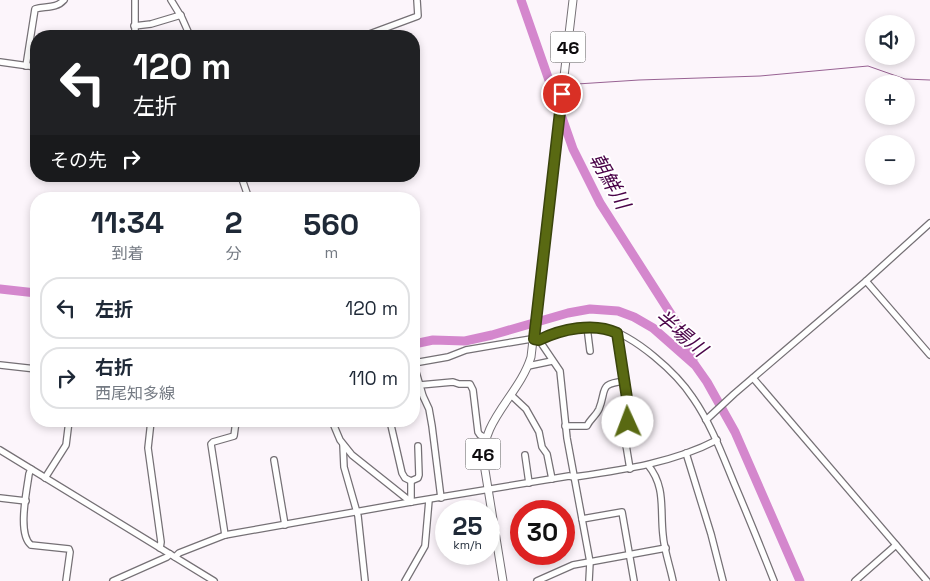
<!DOCTYPE html>
<html lang="ja">
<meta charset="utf-8">
<style>
:root{--surface:#fff;--page:#f2f2f3;--text:#1f2937;--muted:#747a83;--line:#e0e1e3}
body{margin:0;font-family:"Space Grotesk","Noto Sans JP",sans-serif;background:var(--page);color:var(--text);height:100vh;display:flex;flex-direction:column;font-size:19px;white-space:nowrap}
*{box-sizing:border-box;margin:0}
p{font-size:16px;color:var(--muted)}
.icon{flex:none;width:28px;height:28px;fill:none;stroke:currentColor;stroke-width:2;stroke-linecap:round;stroke-linejoin:round}
.map{position:relative;flex:1;overflow:hidden}
.drawer{position:absolute;left:30px;top:192px;width:390px;height:235px;display:flex;flex-direction:column;background:var(--surface);border-radius:20px;box-shadow:0 2px 8px #0003}
.drawer>*{flex:none}
.top-card{position:absolute;left:30px;top:30px;width:390px;height:152px;border-radius:20px;box-shadow:0 2px 8px #0003;background:#202124;color:#fff;overflow:hidden}
.buttons{position:absolute;left:865px;top:15px;display:grid;gap:10px}
.buttons a{display:grid;place-items:center;width:50px;height:50px;border-radius:50%;background:var(--surface);box-shadow:0 2px 8px #0003;font-size:25px}
.speed{position:absolute;left:435px;top:500px;display:flex;gap:10px;font-size:25px;font-weight:700;text-align:center}
.speed>*{display:grid;place-content:center;width:65px;height:65px;border-radius:50%;background:var(--surface);box-shadow:0 2px 8px #0003;line-height:1}
.speed small{font-size:12px;font-weight:400}
.speed .limit{border:8px solid #d22;background:#fff;color:#111}
.pin{position:absolute;display:grid;place-items:center;width:42px;height:42px;color:#fff;margin:-21px;border:2px solid #fff;border-radius:50%;box-shadow:0 1px 5px #0007}
.me{position:absolute;width:55px;margin:-28px;rotate:358deg;stroke-linejoin:round;filter:drop-shadow(0 0 4px #0008)}
.turn{display:flex;align-items:center;gap:18px;height:105px;padding:0 20px;font-size:22px}
.turn .icon{width:65px;height:65px;stroke-width:2.5}
.turn b{display:block;font-size:35px;line-height:42px}
.then{display:flex;align-items:center;height:48px;padding:0 20px;background:#0003;gap:10px;font-size:19px}
.eta{display:flex;justify-content:space-evenly;align-items:center;height:85px;text-align:center}
.eta b{font-size:30px;font-weight:700;line-height:35px}
ul{padding:0;list-style:none}
li{display:flex;align-items:center;gap:15px;height:62px;margin:0 10px 8px;padding:0 10px;border:2px solid var(--line);border-radius:20px}
li div{flex:1}
li b{display:block;font-size:19px}
li em{font-style:normal}
.map>svg:first-child{display:block}
.lines{fill:none;stroke-linecap:round;stroke-linejoin:round}
.stream{stroke:#986293;stroke-width:1}
.river{stroke:#d487cd;stroke-width:9}
.minor-casing{stroke:#757075;stroke-width:8}
.major-casing{stroke:#757075;stroke-width:9}
.minor{stroke:#fff;stroke-width:5.5}
.major{stroke:#fff;stroke-width:7}
.route-casing{stroke:#3a440c;stroke-width:12}
.route{stroke:#596912;stroke-width:9}
.labels{text-anchor:middle;dominant-baseline:central;stroke-width:4;stroke-linejoin:round;paint-order:stroke}
.shield{fill:#fff;stroke:#565456;stroke-width:1}
.shield-label{font-size:18px;font-weight:bold;fill:#0d0b0d}
.water-label{font-size:20px;font-style:italic;fill:#4a0348;stroke:#fff}
</style>
<div class="map">
<svg width="930" height="581" viewBox="0 0 930 581">
<rect width="100%" height="100%" fill="#fcf5fb"/>
<g class="lines">
<!-- stream -->
<g class="stream">
<path d="M566 87 577 84 639 80 760 76 868 66 905 79 930 80"/>
<path d="M552 90 559 89"/>
</g>
<!-- river -->
<g class="river">
<path d="M521 0 573 149 600 203 676 322 693 360"/>
<path d="M0 289 36 293"/>
<path d="M414 344 433 340 465 341 492 335 568 313 590 309 618 311 634 317 653 328 695 365 707 382 735 432 800 581"/>
</g>
<!-- minor casing -->
<g class="minor-casing">
<g id="minor">
<path d="M135 0V36"/>
<path d="M171 0 182 18 190 36"/>
<path d="M134 26 151 24 181 15"/>
<path d="M364 36 418 16 417 0"/>
<path d="M0 62 36 67"/>
<path d="M26 66 35 9C45 6 56 9 64 0"/>
<path d="M241 176 249 199"/>
<path d="M866 281 930 355"/>
<path d="M587 327 590 351"/>
<path d="M617 333 630 418 623 427 630 469"/>
<path d="M539 340 560 371 567 438 590 562 589 581"/>
<path d="M414 363 448 357 466 350 537 338 539 340C555 331 587 324 605 328 635 336 676 372 693 398 711 424 722 454 734 483 748 516 761 548 774 581"/>
<path d="M0 365 36 369"/>
<path d="M414 365 423 396 429 409 432 426 441 498"/>
<path d="M528 366 552 361"/>
<path d="M753 378 927 581"/>
<path d="M420 385 453 382 459 384H470L473 390 478 432 480 435 486 438"/>
<path d="M511 395 526 409 539 432 542 447 547 454 552 479"/>
<path d="M706 420 734 394 866 281 930 223"/>
<path d="M151 421 148 448 161 542 160 548"/>
<path d="M332 421 340 440 352 455 411 502"/>
<path d="M390 421 402 473 405 478 411 481V502"/>
<path d="M565 426H587C590 419 596 416 599 409 607 389 598 384 625 381"/>
<path d="M343 445 344 467 358 516 365 581"/>
<path d="M0 450 214 581"/>
<path d="M686 453 711 534 723 581"/>
<path d="M525 455 529 483"/>
<path d="M274 460 285 525"/>
<path d="M648 465C666 487 660 509 663 535 664 550 670 566 673 581"/>
<path d="M31 469 29 474C27 490 17 534 31 545L69 549 70 552 66 581"/>
<path d="M45 478 66 445 69 421"/>
<path d="M411 481 418 478 419 475 418 446"/>
<path d="M0 498 26 501"/>
<path d="M582 519 622 512 634 581"/>
<path d="M225 535 211 444 213 442 234 436 236 421"/>
<path d="M175 557 179 553 225 535 411 502 569 476 574 477C622 470 673 463 717 440"/>
<path d="M113 581 167 557 170 554"/>
<path d="M405 581 425 546 429 500"/>
<path d="M537 581 573 565 666 548"/>
<path d="M855 581 896 545"/>
</g>
</g>
<!-- major casing -->
<g class="major-casing">
<path id="major" d="M503 581 484 464C479 421 519 396 531 357L573 0"/>
</g>
<!-- minor -->
<use href="#minor" class="minor"/>
<!-- major -->
<use href="#major" class="major"/>
</g>
<g class="lines">
<!-- route casing -->
<g class="route-casing">
<path id="route" d="M562 94 534 339 539 340C561 329 594 322 617 333L630 418 628 422"/>
</g>
<!-- route -->
<use href="#route" class="route"/>
</g>
<g class="labels">
<!-- shield labels -->
<g class="shield">
<rect x="550.5" y="31.5" width="35" height="31" rx="4"/>
<rect x="465.5" y="438.5" width="35" height="31" rx="4"/>
</g>
<g class="shield-label">
<text x="568" y="47">46</text>
<text x="483" y="454">46</text>
</g>
<!-- water labels -->
<g class="water-label">
<text transform="translate(610 181) rotate(61)">朝鮮川</text>
<text transform="translate(681 333) rotate(40)">半場川</text>
</g>
</g>
</svg>
<div class="buttons">
<a><svg class="icon" aria-label="sound" viewBox="0 0 24 24"><path d="M4 9h4l5-4v14l-5-4H4zM17 9q2 3 0 6"/></svg></a>
<a>+</a>
<a>−</a>
</div>
<div class="speed"><div>25<small>km/h</small></div><div class="limit">30</div></div>
<div class="pin" style="left:562px;top:94px;background:#d93025"><svg class="icon" aria-label="arrive" viewBox="0 0 24 24"><path d="M6 21V4h12l-3 4 3 4H6"/></svg></div>
<svg class="me" style="left:628px;top:422px" viewBox="-20 -20 40 40"><circle r="19" fill="#fff"/><path d="M0-13L10 11 0 6-10 11z" fill="#596912"/></svg>
<div class="top-card">
<div class="turn"><svg class="icon" aria-label="left" viewBox="0 0 24 24"><path d="M17 20v-9H6M10 6l-5 5 5 5"/></svg><div><b>120 m</b>左折</div></div>
<div class="then">その先<svg class="icon" aria-label="right" viewBox="0 0 24 24"><path d="M7 20v-9h11M14 6l5 5-5 5"/></svg></div>
</div>
<section class="drawer">
<div class="eta">
<div><b>11:34</b><p>到着</p></div>
<div><b>2</b><p>分</p></div>
<div><b>560</b><p>m</p></div>
</div>
<ul>
<li><svg class="icon" aria-label="left" viewBox="0 0 24 24"><path d="M17 20v-9H6M10 6l-5 5 5 5"/></svg><div><b>左折</b></div><em>120 m</em></li>
<li><svg class="icon" aria-label="right" viewBox="0 0 24 24"><path d="M7 20v-9h11M14 6l5 5-5 5"/></svg><div><b>右折</b><p>西尾知多線</p></div><em>110 m</em></li>
</ul>
</section>
</div>
